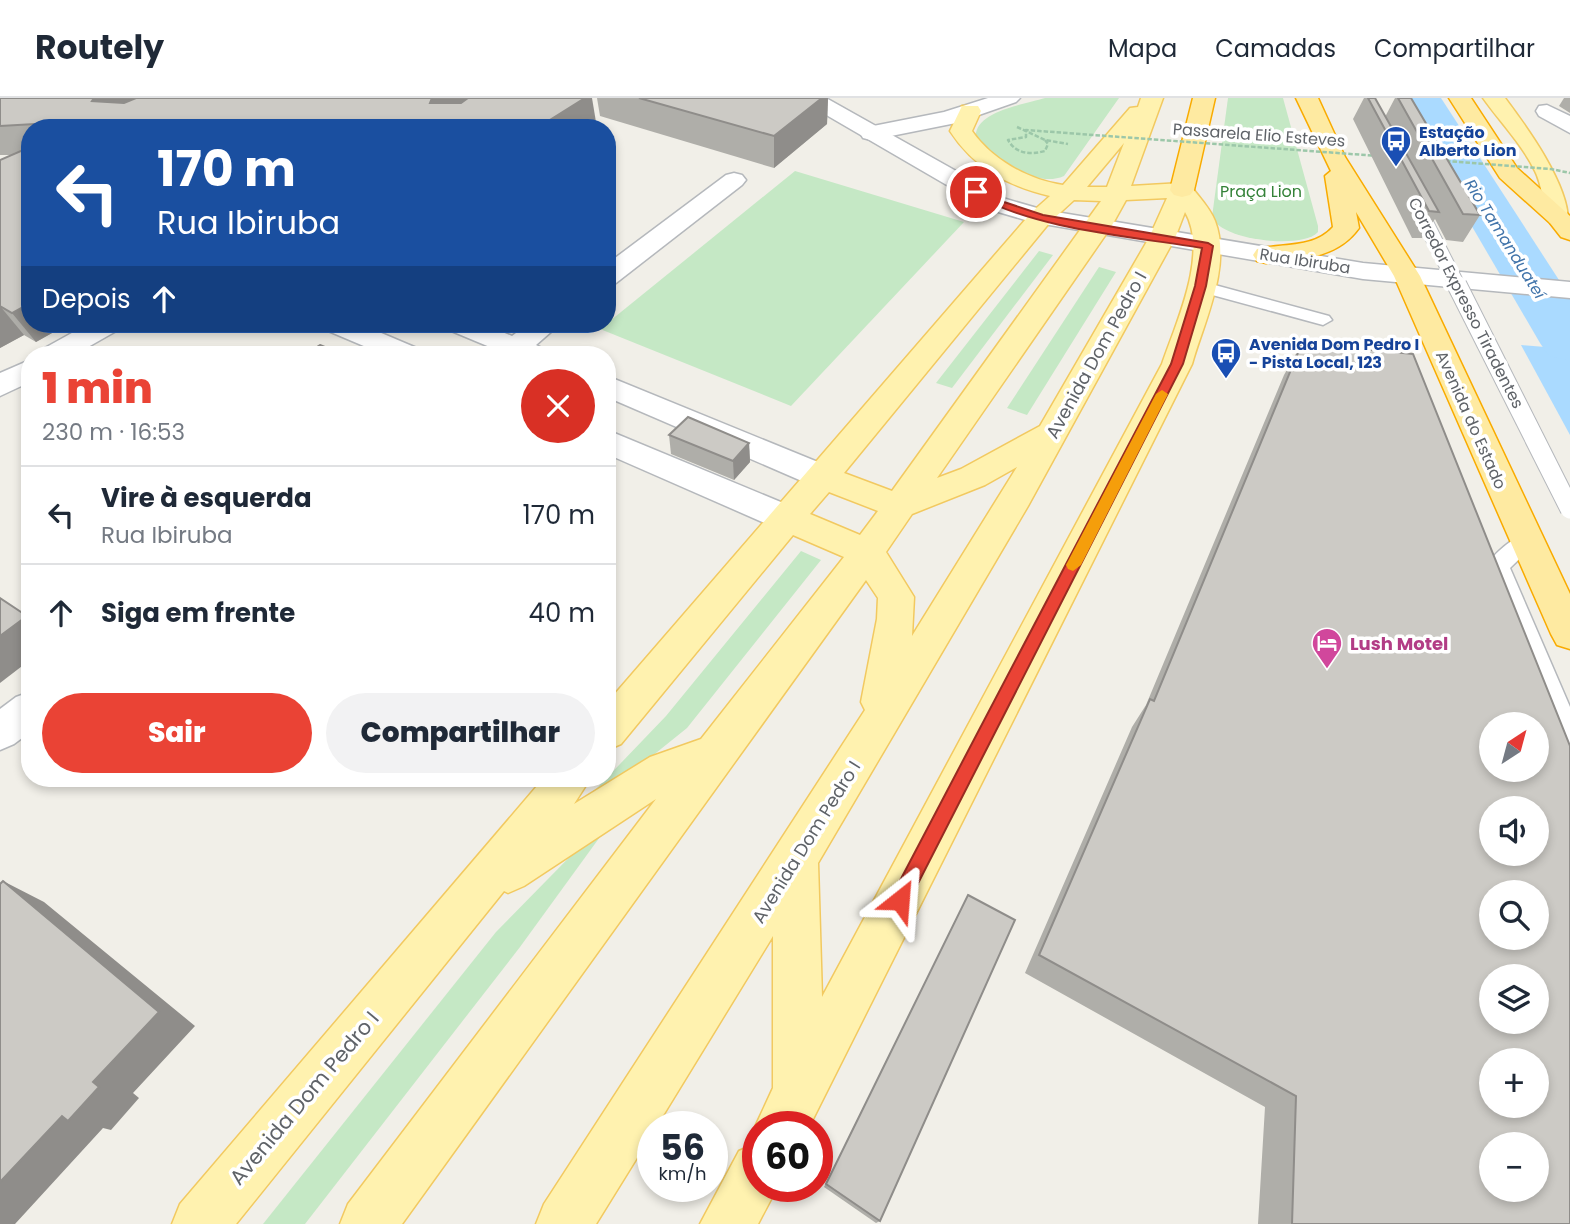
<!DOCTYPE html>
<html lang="pt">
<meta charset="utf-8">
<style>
:root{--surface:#fff;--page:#f2f2f3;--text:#1f2937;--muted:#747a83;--line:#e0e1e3;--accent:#ea4335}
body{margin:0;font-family:Poppins,sans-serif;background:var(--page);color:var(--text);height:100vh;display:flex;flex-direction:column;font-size:26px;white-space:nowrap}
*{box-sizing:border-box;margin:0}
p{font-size:23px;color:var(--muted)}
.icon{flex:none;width:38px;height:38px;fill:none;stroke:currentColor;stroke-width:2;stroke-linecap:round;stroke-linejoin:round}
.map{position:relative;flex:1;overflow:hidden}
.drawer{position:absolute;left:21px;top:248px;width:595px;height:441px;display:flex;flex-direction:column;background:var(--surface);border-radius:28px;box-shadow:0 4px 10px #0003}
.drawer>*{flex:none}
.top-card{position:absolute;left:21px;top:21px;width:595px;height:214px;border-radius:28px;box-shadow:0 4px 10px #0003;background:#1a4fa0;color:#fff;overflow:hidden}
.needle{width:46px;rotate:36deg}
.controls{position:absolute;left:1479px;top:614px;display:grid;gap:14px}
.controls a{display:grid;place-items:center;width:70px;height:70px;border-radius:50%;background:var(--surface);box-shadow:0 4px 10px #0003;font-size:35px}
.speed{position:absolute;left:637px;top:1013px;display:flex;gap:14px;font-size:35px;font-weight:700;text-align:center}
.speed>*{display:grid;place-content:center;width:91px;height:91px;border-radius:50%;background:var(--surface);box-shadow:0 4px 10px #0003;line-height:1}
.speed small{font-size:18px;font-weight:400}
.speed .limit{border:10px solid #d22;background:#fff;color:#111}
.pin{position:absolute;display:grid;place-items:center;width:60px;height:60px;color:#fff;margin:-30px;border:4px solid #fff;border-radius:50%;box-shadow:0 2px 7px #0007}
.me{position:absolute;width:77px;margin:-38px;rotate:28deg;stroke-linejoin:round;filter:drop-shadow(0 0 5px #0008)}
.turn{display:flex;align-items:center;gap:24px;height:147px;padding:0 21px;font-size:32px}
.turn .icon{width:91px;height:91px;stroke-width:2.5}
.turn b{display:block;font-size:49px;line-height:60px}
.then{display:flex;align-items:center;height:66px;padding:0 21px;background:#0003;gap:14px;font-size:26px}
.round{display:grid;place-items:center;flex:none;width:74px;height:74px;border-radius:37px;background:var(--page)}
.head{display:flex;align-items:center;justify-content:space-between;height:119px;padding:0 21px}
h1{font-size:42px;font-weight:800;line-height:52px;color:var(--accent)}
.button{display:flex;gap:14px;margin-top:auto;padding:14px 21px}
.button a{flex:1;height:80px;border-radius:42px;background:var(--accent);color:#fff;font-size:28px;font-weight:800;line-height:80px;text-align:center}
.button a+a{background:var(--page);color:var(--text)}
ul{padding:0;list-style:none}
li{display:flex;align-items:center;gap:21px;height:98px;padding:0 21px;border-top:2px solid var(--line)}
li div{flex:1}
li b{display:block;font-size:26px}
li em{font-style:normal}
header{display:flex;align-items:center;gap:42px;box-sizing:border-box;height:98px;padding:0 35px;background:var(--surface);border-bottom:2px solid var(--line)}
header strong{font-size:33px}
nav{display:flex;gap:38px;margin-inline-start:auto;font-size:24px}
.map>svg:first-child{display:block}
.green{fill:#c5e8c5}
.water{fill:#aadaff}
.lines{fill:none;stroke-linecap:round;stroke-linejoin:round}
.river{fill:#aadaff;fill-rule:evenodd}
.service-casing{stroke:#b5b8bc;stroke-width:3}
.minor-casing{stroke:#b5b8bc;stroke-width:3}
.tertiary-casing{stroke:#b5b8bc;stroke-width:3}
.primary-casing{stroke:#f2c960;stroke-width:3}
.trunk-casing{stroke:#f9ab00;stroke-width:3}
.path-far1{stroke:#9cc7a9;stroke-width:2.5;stroke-dasharray:4.5 2;stroke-linecap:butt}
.path{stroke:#9cc7a9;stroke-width:5;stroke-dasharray:9 4.5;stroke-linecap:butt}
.service{fill:#fff;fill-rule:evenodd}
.minor{fill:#fff;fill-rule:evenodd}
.tertiary{fill:#fff;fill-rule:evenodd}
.primary{fill:#fff2af;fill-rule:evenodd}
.trunk{fill:#feeaa1;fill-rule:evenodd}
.service-bridge-far1-casing{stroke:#b5b8bc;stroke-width:17;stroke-linecap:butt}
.service-bridge-casing{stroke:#b5b8bc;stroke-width:21;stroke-linecap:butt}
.path-bridge{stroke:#9cc7a9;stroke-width:2.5;stroke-dasharray:4.5 2;stroke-linecap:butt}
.service-bridge-far1{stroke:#fff;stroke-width:15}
.service-bridge{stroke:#fff;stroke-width:19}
.wall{fill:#afaea9}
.shaded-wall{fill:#8f8d8a}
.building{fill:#cccac5;stroke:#8f8d8a;stroke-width:2;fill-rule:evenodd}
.route{fill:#ea4335;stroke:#982c22;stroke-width:2}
.slow{fill:#f59e0b}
.labels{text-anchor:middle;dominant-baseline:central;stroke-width:7;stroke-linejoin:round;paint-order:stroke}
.far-transit-label{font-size:16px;font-weight:bold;fill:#164399;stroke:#fff;text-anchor:start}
.far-street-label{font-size:16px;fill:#5f6368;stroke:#fff}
.far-park-label{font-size:16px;fill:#348238;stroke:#fff}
.far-water-label{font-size:16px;font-style:italic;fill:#4174aa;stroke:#fff}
.street-label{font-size:18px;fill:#5f6368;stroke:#fff}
.hotel-label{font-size:18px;font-weight:bold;fill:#b23c85;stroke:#fff;text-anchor:start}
.near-street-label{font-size:21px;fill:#5f6368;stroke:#fff}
</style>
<header>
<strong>Routely</strong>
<nav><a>Mapa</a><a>Camadas</a><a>Compartilhar</a></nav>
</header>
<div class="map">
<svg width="1570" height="1126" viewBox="0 0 1570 1126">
<rect width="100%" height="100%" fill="#f1efe8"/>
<!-- green -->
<g class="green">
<path d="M1045 0H1119L1064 78C1035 91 999 60 977 45 967 14 1023 7 1045 0Z"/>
<path d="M1228 0H1283L1318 128V134C1302 152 1220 142 1212 119Z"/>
<path d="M795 73 964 124 791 308 600 231Z"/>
<path d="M1039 153 1053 157 952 290 936 285Z"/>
<path d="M1099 169 1116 174 1027 317 1007 310Z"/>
<path d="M801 453 821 462 687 630 579 717 574 714 666 618Z"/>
<path d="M599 729 605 732 520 849 305 1126H263L496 834Z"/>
</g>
<!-- water -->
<path class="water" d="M1521 247 1570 251V337Z"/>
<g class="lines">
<!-- river -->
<path class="river" d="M1397 0H1441L1570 199V263L1549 258 1540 245Z"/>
<!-- service casing -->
<g class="service-casing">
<g id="service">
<path d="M1200 183 1329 218 1332 222 1323 227 1194 192 1191 188 1194 184Z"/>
<path d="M1526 436 1534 438 1537 444 1510 470 1570 609V650L1561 647 1557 639 1487 468C1494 455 1512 440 1526 436Z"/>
</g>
</g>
<!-- minor casing -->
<g class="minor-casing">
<g id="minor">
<path d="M800 0H826L1006 101 1044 112 1363 165 1570 184V200L1363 181 1032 124 988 111 804 4Z"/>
<path d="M1547 7 1570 18V35L1539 18 1536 13 1539 8Z"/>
<path d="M734 75 742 77 746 82 742 87 616 185 607 187V166L726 77Z"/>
<path d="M88 226H122L118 232 74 257H38L43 251Z"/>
<path d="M322 226H360L419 251 424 257H385L326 232Z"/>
<path d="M445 226H483L512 238 528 226H560L536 247 544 251 548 257H509L449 232Z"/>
<path d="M30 262V284L0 298V275Z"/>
<path d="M607 278 835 371 839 379 835 387 823 390 811 387 607 299Z"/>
<path d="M607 332 800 412 805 421 800 430 788 433 776 430 607 356Z"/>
<path d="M30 594V634L14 646 0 652V611L16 599Z"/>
</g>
</g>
<!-- tertiary casing -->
<g class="tertiary-casing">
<path id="tertiary" d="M988 0H1020L1016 4 956 25 871 42 863 40 860 35 863 30 944 14Z"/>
</g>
<!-- primary casing -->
<g class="primary-casing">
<g id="primary">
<path d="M1141 0H1163L1131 88 1182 85 1190 87C1198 98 1210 110 1215 123 1232 167 1204 224 1192 266L809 1029H758V1037L755 1029 773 990V838L656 1029H653V1034L596 1126H536L544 1106 865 612 861 604 877 521 878 500 866 482 402 1126H340L348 1106 656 701 524 788 508 795 504 793 236 1126H172L180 1106 543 681H590L574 706 650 659 701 641 844 459 793 437 621 646 607 652V605L1032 114 1050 98C1008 88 974 70 950 33L962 8H978L981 13 972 33C992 62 1029 82 1063 87L1130 10 1138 9ZM1124 45 1107 89H1087ZM1167 100 1149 140 1040 328 961 371 937 380 1111 129 1126 102ZM1074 102 1101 103 892 393 844 375 1050 124ZM1185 114C1209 155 1176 225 1162 266L822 899 818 765 1028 408 1175 140ZM1017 369 912 538 914 499 886 454 912 416 985 387ZM829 394 878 413 860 437 810 416Z"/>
<path d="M1483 0H1505C1526 28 1570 88 1568 125L1559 127 1550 125C1544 116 1543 88 1535 73 1522 46 1500 24 1483 0Z"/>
<path d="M758 1045V1088H778L758 1126H700L739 1053Z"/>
</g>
</g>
<!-- trunk casing -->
<g class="trunk-casing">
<g id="trunk">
<path d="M1193 0H1215L1194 92 1190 97 1182 99 1174 97 1170 92Z"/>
<path d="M1296 0H1318L1345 59 1420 178 1570 496V551L1557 547 1551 536 1394 178 1356 114 1359 130C1337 161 1300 161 1266 165L1257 163 1253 157 1257 151C1283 145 1313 151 1333 129L1325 78 1331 73Z"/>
<path d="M1449 0H1471L1517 70 1570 118V142L1561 139 1550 125 1500 80Z"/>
</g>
</g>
<!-- path-far1 -->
<path class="path-far1" d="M1017 29 1045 42 1068 46"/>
<!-- path -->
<path class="path" d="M817 1062 828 1041"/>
<!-- service -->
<use href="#service" class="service"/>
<!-- minor -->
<use href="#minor" class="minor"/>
<!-- tertiary -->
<use href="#tertiary" class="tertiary"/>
<!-- primary -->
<use href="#primary" class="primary"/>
<!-- trunk -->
<use href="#trunk" class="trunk"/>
<!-- service-bridge-far1 casing -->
<g class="service-bridge-far1-casing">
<path id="service-bridge-far1" d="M1414 102 1458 189"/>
</g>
<!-- service-bridge casing -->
<g class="service-bridge-casing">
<path id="service-bridge" d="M1457 187 1570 411"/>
</g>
<!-- path-bridge -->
<g class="path-bridge">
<path d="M1045 42 1048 46 1045 53C1030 57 1016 56 1008 42L1026 39V32L1378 58"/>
<path d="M1446 63 1551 71 1570 75"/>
</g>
<!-- service-bridge-far1 -->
<use href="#service-bridge-far1" class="service-bridge-far1"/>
<!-- service-bridge -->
<use href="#service-bridge" class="service-bridge"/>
</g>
<!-- wall -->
<g class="wall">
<path d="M0 0 596 24 586 30H30V226H68L36 244 24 237 0 250V62L12 57H0Z"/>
<path d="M597 0H828L827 26 774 70 600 18Z"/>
<path d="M1364 0H1375L1385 19 1395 0H1411L1480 117 1463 144 1446 142 1435 121 1422 140H1412L1353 21Z"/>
<path d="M1564 0H1570V15L1559 8Z"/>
<path d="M1302 245 1570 1126H1258L1265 1009 1025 875 1132 629 1146 607 1284 277Z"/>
<path d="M669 337 749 345 750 364 734 382 671 356Z"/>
<path d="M968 797 880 1123 876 1125 824 1089Z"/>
</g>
<!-- shaded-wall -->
<g class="shaded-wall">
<path d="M94 0H164L113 23 92 3Z"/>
<path d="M432 0H483L442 23 430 5Z"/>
<path d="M585 0H592L596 24 586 30H537Z"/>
<path d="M822 0H828L827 26 774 70V38Z"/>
<path d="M30 205V226H68L36 244 12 215Z"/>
<path d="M0 208 24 237 0 250Z"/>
<path d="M749 345 750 364 734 382 733 363Z"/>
<path d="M27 518 30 520V562L0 585V538Z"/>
<path d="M3 783 44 804 195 928 133 995 139 1000 111 1032 103 1030 15 1126H0V1084L93 984Z"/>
</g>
<!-- building -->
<g class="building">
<path d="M0 0H94L92 3 124 5 136 0H432L430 5H461L468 0H585L537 30H366L362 28 359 30H73L88 23 0 28Z"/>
<path d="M639 0H822L774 38Z"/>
<path d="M1368 0H1375L1439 114 1429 113Z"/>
<path d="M1398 0H1411L1480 117 1463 116Z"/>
<path d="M30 49V205L12 215 0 208V62Z"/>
<path d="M1302 245 1413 256 1570 648V1126H1292L1296 998 1039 857 1150 601 1154 603ZM1491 626H1536V672H1491ZM1491 710H1536V756H1491ZM1491 794H1536V840H1491ZM1491 878H1536V924H1491ZM1491 962H1536V1008H1491ZM1491 1046H1536V1092H1491Z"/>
<path d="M320 247 344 257H304Z"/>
<path d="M688 319 749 345 733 363 669 337Z"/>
<path d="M0 500 27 518 0 538Z"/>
<path d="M3 783 159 914 93 984 99 989 68 1023 62 1018 0 1084V786Z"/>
<path d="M968 797 1015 822 880 1123 826 1086Z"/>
</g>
<!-- route -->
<path class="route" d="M976 91 1001 103 1043 117 1208 145 1213 148 1206 188 1183 266 906 809 900 811 893 809 890 802 893 796 1171 266 1195 188 1202 150C1129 138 1037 132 973 96L971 94Z"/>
<!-- slow -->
<path class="slow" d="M1162 292 1168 296 1081 467 1073 473 1068 471 1066 467 1156 296Z"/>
<!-- icons -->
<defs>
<g id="bus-pin" transform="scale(1.575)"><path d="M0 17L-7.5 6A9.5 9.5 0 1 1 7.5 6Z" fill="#1a4fb4" stroke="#fff"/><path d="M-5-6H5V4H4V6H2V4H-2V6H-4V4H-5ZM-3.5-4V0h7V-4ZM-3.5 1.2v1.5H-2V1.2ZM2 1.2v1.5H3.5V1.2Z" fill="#fff"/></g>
<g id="hotel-pin" transform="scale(1.575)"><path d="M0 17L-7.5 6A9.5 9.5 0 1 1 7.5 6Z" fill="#d1479c" stroke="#fff"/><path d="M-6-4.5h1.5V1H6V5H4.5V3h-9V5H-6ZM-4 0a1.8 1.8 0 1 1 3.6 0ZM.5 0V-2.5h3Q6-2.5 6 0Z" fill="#fff"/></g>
</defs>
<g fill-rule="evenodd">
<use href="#bus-pin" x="1396" y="43"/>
<use href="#bus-pin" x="1226" y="255"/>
<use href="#hotel-pin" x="1327" y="545"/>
</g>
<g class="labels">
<!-- far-transit labels -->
<g class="far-transit-label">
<text x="1419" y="34">Estação<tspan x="1419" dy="18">Alberto Lion</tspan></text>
<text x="1249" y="246">Avenida Dom Pedro I<tspan x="1249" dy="18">- Pista Local, 123</tspan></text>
</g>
<!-- far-street labels -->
<g class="far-street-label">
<text transform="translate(1259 37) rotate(4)">Passarela Elio Esteves</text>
<text transform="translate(1305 163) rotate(9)">Rua Ibiruba</text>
<text transform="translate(1466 205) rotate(63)">Corredor Expresso Tiradentes</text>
<text transform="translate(1471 322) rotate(66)">Avenida do Estado</text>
</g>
<!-- far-park labels -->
<g class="far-park-label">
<text x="1261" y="93">Praça Lion</text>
</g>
<!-- far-water labels -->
<g class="far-water-label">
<text transform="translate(1505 141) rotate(58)">Rio Tamanduateí</text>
</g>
<!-- street labels -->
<g class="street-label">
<text transform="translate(1096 257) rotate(-61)">Avenida Dom Pedro I</text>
<text transform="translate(806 744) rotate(-58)">Avenida Dom Pedro I</text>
</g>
<!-- hotel labels -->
<g class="hotel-label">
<text x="1350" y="545">Lush Motel</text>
</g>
<!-- near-street labels -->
<g class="near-street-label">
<text transform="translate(304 1000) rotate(-50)">Avenida Dom Pedro I</text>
</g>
</g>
</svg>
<div class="controls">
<a><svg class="needle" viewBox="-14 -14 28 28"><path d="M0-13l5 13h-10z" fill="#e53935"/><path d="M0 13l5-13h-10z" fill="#747a83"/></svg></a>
<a><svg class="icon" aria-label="sound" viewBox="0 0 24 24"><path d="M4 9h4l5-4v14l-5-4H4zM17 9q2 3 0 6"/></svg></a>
<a><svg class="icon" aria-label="search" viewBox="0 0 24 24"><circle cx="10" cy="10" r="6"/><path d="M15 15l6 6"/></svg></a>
<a><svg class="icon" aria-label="layers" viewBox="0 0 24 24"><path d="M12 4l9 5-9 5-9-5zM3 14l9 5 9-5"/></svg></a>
<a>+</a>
<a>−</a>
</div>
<div class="speed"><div>56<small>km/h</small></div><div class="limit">60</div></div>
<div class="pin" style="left:976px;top:94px;background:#d93025"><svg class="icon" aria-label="arrive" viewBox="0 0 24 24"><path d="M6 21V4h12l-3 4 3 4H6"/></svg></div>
<svg class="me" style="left:900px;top:802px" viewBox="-20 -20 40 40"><path d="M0-17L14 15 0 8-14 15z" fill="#ea4335" stroke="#fff" stroke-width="4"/></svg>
<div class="top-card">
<div class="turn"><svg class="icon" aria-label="left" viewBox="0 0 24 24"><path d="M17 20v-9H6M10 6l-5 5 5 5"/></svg><div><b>170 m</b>Rua Ibiruba</div></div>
<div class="then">Depois<svg class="icon" aria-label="ahead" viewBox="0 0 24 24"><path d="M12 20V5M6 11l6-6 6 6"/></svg></div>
</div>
<section class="drawer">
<div class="head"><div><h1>1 min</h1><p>230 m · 16:53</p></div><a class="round" style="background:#d93025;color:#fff"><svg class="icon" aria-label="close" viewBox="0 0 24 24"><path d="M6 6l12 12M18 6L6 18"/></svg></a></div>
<ul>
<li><svg class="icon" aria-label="left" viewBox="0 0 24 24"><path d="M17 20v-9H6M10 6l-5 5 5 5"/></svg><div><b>Vire à esquerda</b><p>Rua Ibiruba</p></div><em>170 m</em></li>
<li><svg class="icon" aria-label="ahead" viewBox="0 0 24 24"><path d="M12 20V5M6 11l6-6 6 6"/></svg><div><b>Siga em frente</b></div><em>40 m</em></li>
</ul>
<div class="button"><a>Sair</a><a>Compartilhar</a></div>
</section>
</div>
